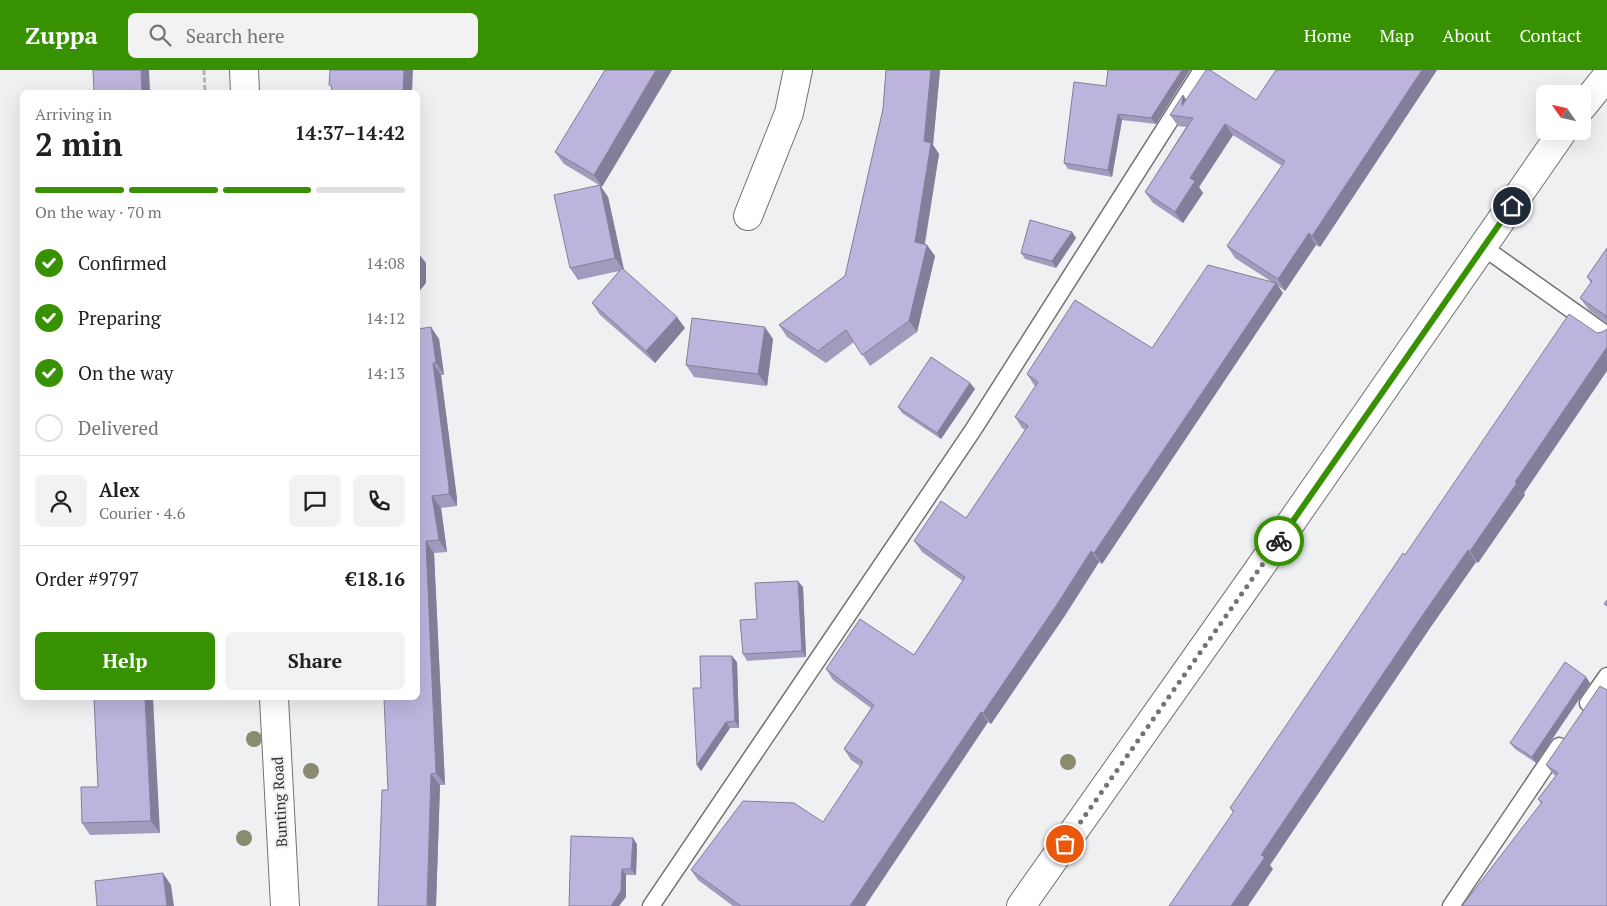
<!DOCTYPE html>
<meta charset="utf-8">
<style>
body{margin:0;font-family:"PT Serif",serif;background:#f2f2f2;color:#202124;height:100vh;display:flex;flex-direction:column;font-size:19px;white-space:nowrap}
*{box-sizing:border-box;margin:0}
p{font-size:16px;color:#757577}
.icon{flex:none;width:28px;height:28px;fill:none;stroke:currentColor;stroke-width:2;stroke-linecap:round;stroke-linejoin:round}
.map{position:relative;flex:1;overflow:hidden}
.drawer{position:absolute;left:20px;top:20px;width:400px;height:610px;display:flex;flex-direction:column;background:#fff;border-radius:8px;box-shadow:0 5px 20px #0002}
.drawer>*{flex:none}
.needle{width:32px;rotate:304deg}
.fabs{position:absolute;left:1536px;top:15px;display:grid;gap:10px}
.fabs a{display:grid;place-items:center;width:55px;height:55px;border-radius:8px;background:#fff;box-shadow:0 5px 20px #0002;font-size:25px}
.pin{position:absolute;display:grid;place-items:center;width:42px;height:42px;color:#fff;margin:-21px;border:2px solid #fff;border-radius:50%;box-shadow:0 1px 5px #0007}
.courier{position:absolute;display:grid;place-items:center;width:50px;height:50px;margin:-25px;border:4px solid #379100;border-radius:50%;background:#fff;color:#222;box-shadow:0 1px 6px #0007}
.overview em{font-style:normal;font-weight:700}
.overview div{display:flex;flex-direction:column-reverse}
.overview{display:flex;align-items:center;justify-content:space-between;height:85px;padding:0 15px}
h1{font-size:32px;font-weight:700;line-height:38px}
.bar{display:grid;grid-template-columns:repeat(4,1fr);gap:8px 5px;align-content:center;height:60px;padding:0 15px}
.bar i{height:6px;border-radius:4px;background:#e0e0e0}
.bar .current{background:#379100}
.bar p{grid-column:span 4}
.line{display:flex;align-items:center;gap:12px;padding:0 15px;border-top:1px solid #e0e0e0}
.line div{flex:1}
.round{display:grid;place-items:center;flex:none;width:52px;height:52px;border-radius:8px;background:#f2f2f2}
ol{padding:0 15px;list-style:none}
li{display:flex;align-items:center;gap:15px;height:55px}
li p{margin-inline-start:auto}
li .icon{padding:5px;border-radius:50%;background:#379100;color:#fff;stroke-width:4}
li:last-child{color:#757577}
li i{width:28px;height:28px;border:2px solid #e0e0e0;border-radius:50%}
.button{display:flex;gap:10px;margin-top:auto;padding:10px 15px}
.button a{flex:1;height:58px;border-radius:8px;background:#379100;color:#fff;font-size:20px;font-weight:700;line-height:58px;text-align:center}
.button a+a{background:#f2f2f2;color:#202124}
header{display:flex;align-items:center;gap:30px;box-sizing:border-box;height:70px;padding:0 25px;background:#379100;color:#fff}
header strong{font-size:24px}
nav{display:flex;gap:28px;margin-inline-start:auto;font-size:18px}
.search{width:350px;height:45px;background:#f2f2f2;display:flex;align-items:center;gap:12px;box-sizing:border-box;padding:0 18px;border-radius:8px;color:#757577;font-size:19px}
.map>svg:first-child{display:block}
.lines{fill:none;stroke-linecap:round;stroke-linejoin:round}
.service-casing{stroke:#707274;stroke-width:19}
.minor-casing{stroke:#707274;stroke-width:30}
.secondary-casing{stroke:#707274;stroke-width:30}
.path{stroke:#b3b5b7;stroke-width:3;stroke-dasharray:5 2.5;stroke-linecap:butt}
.service{stroke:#fff;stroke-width:16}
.minor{stroke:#fff;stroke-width:28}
.secondary{stroke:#fff;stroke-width:28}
.tree{fill:#8a8b70}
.wall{fill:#a29bbd}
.shaded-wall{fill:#847e9a}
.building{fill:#bcb4dc;stroke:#847e9a}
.done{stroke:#727375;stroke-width:5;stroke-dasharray:0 9}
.route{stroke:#379100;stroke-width:6}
.labels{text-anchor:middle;stroke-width:4.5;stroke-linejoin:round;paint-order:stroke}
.street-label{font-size:15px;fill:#2f3031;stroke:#eef0f2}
</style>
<header>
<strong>Zuppa</strong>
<div class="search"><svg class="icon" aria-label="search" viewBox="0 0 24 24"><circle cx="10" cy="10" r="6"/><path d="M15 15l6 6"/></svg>Search here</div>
<nav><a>Home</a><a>Map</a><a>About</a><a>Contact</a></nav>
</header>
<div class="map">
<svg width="1607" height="836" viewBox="0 0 1607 836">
<rect width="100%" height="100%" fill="#eef0f2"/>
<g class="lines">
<g class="service-casing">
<g id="service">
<polyline points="1483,177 1607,265"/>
<polyline points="1588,633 1607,606"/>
<polyline points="651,836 973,360 1202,0"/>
<polyline points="1451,836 1559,676"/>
</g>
</g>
<g class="minor-casing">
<g id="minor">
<polyline points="244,0 245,22"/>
<polyline points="748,146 789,43 798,0"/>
<polyline points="274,628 285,836"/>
</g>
</g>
<g class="secondary-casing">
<g id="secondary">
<polyline points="1582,37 1607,6"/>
<polyline points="1021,836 1256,503 1563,61"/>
</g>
</g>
<polyline class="path" points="204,0 205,22"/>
<use href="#service" class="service"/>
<use href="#minor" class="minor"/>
<use href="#secondary" class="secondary"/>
</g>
<g class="tree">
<circle cx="254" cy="669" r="8"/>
<circle cx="1068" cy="692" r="8"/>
<circle cx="311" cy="701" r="8"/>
<circle cx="244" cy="768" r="8"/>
</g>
<g class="wall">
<polygon points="605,0 602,117 600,116 608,127 624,200 685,258 655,293 600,245 592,233 619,201 578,210 570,198 599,115 564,94 555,82"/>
<polygon points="886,0 940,0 933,75 939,84 925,174 927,175 935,186 917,262 870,296 854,272 826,293 787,267 779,255 845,206 883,39"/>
<polygon points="1108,0 1190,0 1156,54 1122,50 1112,107 1068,99 1064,93 1106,16"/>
<polygon points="1276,0 1437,0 1320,177 1316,175 1285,221 1278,216 1283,223 1102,494 1099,492 1064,547 991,654 988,652 865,836 733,836 698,810 691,800 823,752 860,696 851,690 844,679 871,638 833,610 826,599 914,585 963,511 922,482 914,471 966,448 1025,360 1022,358 1015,347 1036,316 1034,315 1027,304 1152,278 1272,212 1235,188 1227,176 1282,96 1233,65 1199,117 1203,123 1183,153 1153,133 1145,122 1186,57 1178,56 1170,45 1183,25 1186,30 1256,30"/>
<polygon points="1072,162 1076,168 1056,198 1025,189 1021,183"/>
<polygon points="1607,178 1607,253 1589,240 1580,228 1591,213 1587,207"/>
<polygon points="418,259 439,269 444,305 441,305 457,429 457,436 441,438 447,482 434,483 445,715 440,715 436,836 378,836 388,720"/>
<polygon points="1602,262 1524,423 1525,425 1478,493 1476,492 1430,558 1270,795 1273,799 1230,738 1405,485 1597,263"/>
<polygon points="773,269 767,316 694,307 686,295"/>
<polygon points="970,313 975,319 941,369 902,343 898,337"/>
<polygon points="803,517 806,587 747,591 743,584 757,549"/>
<polygon points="737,592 739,658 730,658 701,701 697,695 701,618"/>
<polygon points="1586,607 1590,613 1536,693 1515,679 1510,673"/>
<polygon points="1600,616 1607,836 1538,729 1556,706 1553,704 1546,695"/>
<polygon points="94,628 160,763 90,765 82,753 98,717"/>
<polygon points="637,774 636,805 626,805 626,827 569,836"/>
</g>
<g class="shaded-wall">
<polygon points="141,0 149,0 150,22 142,22"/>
<polygon points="404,0 413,0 412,22 403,22"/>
<polygon points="656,0 672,0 602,117 594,105"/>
<polygon points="931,0 940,0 933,75 939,84 923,183 915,172"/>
<polygon points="1182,0 1190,0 1156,54 1151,48"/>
<polygon points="1422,0 1437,0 1320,177 1312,166"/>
<polygon points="1183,25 1191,36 1182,36"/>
<polygon points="1118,44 1122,50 1112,107 1108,100"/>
<polygon points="1225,54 1233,65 1199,117 1203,123 1183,153 1175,142 1190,108"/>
<polygon points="600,115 608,127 624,200 615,188"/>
<polygon points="418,152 418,154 419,184 426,193 426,213 418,223"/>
<polygon points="1072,162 1076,168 1056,198 1052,191"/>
<polygon points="1309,163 1316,175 1285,221 1278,209"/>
<polygon points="927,175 935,186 917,262 909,251"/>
<polygon points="1276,213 1283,223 1102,494 1094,483"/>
<polygon points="677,247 685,258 655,293 646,281"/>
<polygon points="431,257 439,269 444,305 436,293"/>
<polygon points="765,257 773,269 767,316 758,304"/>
<polygon points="1607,277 1607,301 1524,423 1525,425 1478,493 1470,481 1515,412"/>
<polygon points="433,293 441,305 457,429 457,436 449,424"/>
<polygon points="970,313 975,319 941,369 937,363"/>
<polygon points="432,426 441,438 447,482 439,470"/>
<polygon points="426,471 434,483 445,715 436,703"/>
<polygon points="1468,480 1476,492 1430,558 1270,795 1273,799 1248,836 1231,836 1261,785 1422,546"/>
<polygon points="1091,481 1099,492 1064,547 991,654 983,643"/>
<polygon points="798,511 803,517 806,587 802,581"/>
<polygon points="732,586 737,592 739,658 735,651"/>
<polygon points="1586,607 1590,613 1536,693 1532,687"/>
<polygon points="145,628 153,628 160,763 151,751"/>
<polygon points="981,642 988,652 865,836 850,836"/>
<polygon points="726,652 730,658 701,701 697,695"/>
<polygon points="431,704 440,715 436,836 427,836"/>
<polygon points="633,768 637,774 636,805 631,799"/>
<polygon points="622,799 626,805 626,827 619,836 611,836"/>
<polygon points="163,803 171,815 174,836 167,836"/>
</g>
<g class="building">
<polygon points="93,0 141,0 142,22 94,22"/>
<polygon points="330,0 404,0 403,22 332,22 331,15 329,15"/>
<polygon points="605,0 656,0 594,105 555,82"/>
<polygon points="886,0 931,0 924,71 931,73 915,172 927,175 909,251 862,285 846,260 818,281 779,255 845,206 883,39"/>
<polygon points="1108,0 1182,0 1151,48 1118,44 1108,100 1064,93 1074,12 1106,16"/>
<polygon points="1206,0 1210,0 1256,30 1276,0 1422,0 1312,166 1309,163 1278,209 1227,176 1285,91 1225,54 1190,108 1195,111 1175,142 1145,122 1193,48 1170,45 1183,25 1182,36"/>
<polygon points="600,115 615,188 570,198 554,125"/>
<polygon points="1030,150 1072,162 1052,191 1021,183"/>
<polygon points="1607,178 1607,248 1605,245 1580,228 1592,211 1587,207"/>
<polygon points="1208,195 1276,213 1094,483 1091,481 1056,536 983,643 981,642 850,836 741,836 691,800 743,731 794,733 823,752 863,692 844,679 874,635 826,599 860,549 914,585 965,507 914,471 941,431 966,448 1028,356 1015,347 1038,312 1027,304 1075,230 1152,278"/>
<polygon points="622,198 677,247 646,281 592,233"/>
<polygon points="1569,244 1597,263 1602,262 1607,259 1607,277 1515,412 1517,413 1470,481 1468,480 1422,546 1261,785 1265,787 1231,836 1169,836 1234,741 1230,738 1403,483 1405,485"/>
<polygon points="692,248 765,257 758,304 686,295"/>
<polygon points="431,257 436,293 433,293 449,417 449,424 432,426 439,470 426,471 436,703 431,704 427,836 378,836 382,720 388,720 384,628 418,628 418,259"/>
<polygon points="931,287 970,313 937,363 898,337"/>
<polygon points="798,511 802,581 743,584 740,550 757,549 755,513"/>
<polygon points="1607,530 1607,536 1604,534"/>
<polygon points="700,586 732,586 735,651 726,652 697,695 693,618 701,618"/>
<polygon points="1565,592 1586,607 1532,687 1510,673"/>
<polygon points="1600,616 1607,620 1607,836 1462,836 1542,732 1538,729 1558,703 1546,695"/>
<polygon points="94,628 145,628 151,751 82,753 81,717 98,717"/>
<polygon points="571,766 633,768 631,799 622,799 621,821 611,836 569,836"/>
<polygon points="163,803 167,836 97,836 95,811"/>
</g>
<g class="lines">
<polyline class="done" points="1065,774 1279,471"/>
<polyline class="route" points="1279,471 1512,136"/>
</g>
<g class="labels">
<g class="street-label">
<text transform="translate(280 732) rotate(-93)" y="5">Bunting Road</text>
</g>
</g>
</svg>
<div class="fabs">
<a><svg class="needle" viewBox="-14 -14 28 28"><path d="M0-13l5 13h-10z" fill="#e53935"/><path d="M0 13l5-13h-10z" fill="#757577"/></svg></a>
</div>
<div class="pin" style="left:1065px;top:774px;background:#ea580c"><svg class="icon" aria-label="bag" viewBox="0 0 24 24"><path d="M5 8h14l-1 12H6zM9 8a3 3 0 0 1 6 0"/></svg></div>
<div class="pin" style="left:1512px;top:136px;background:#1f2937"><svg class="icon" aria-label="home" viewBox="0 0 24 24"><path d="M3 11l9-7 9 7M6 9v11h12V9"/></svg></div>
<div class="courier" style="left:1279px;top:471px"><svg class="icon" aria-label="bike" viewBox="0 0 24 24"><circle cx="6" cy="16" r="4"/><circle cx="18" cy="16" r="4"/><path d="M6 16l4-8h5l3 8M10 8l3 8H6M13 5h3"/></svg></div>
<section class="drawer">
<div class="overview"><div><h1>2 min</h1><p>Arriving in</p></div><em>14:37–14:42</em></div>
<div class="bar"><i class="current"></i><i class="current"></i><i class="current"></i><i></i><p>On the way · 70 m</p></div>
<ol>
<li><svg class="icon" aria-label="check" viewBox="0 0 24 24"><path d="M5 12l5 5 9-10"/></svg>Confirmed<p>14:08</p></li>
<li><svg class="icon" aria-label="check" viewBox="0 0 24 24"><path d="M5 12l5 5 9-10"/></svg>Preparing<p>14:12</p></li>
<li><svg class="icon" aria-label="check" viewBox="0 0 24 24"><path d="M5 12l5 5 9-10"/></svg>On the way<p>14:13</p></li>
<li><i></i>Delivered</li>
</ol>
<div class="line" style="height:90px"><a class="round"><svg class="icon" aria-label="person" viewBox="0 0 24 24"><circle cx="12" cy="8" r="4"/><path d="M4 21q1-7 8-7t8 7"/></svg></a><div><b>Alex</b><p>Courier · 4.6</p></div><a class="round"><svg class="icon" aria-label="chat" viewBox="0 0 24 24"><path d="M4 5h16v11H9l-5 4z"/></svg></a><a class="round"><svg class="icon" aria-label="phone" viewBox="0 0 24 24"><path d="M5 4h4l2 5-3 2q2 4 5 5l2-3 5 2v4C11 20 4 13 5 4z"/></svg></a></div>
<div class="line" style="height:65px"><div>Order #9797</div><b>€18.16</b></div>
<div class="button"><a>Help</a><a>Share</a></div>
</section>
</div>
